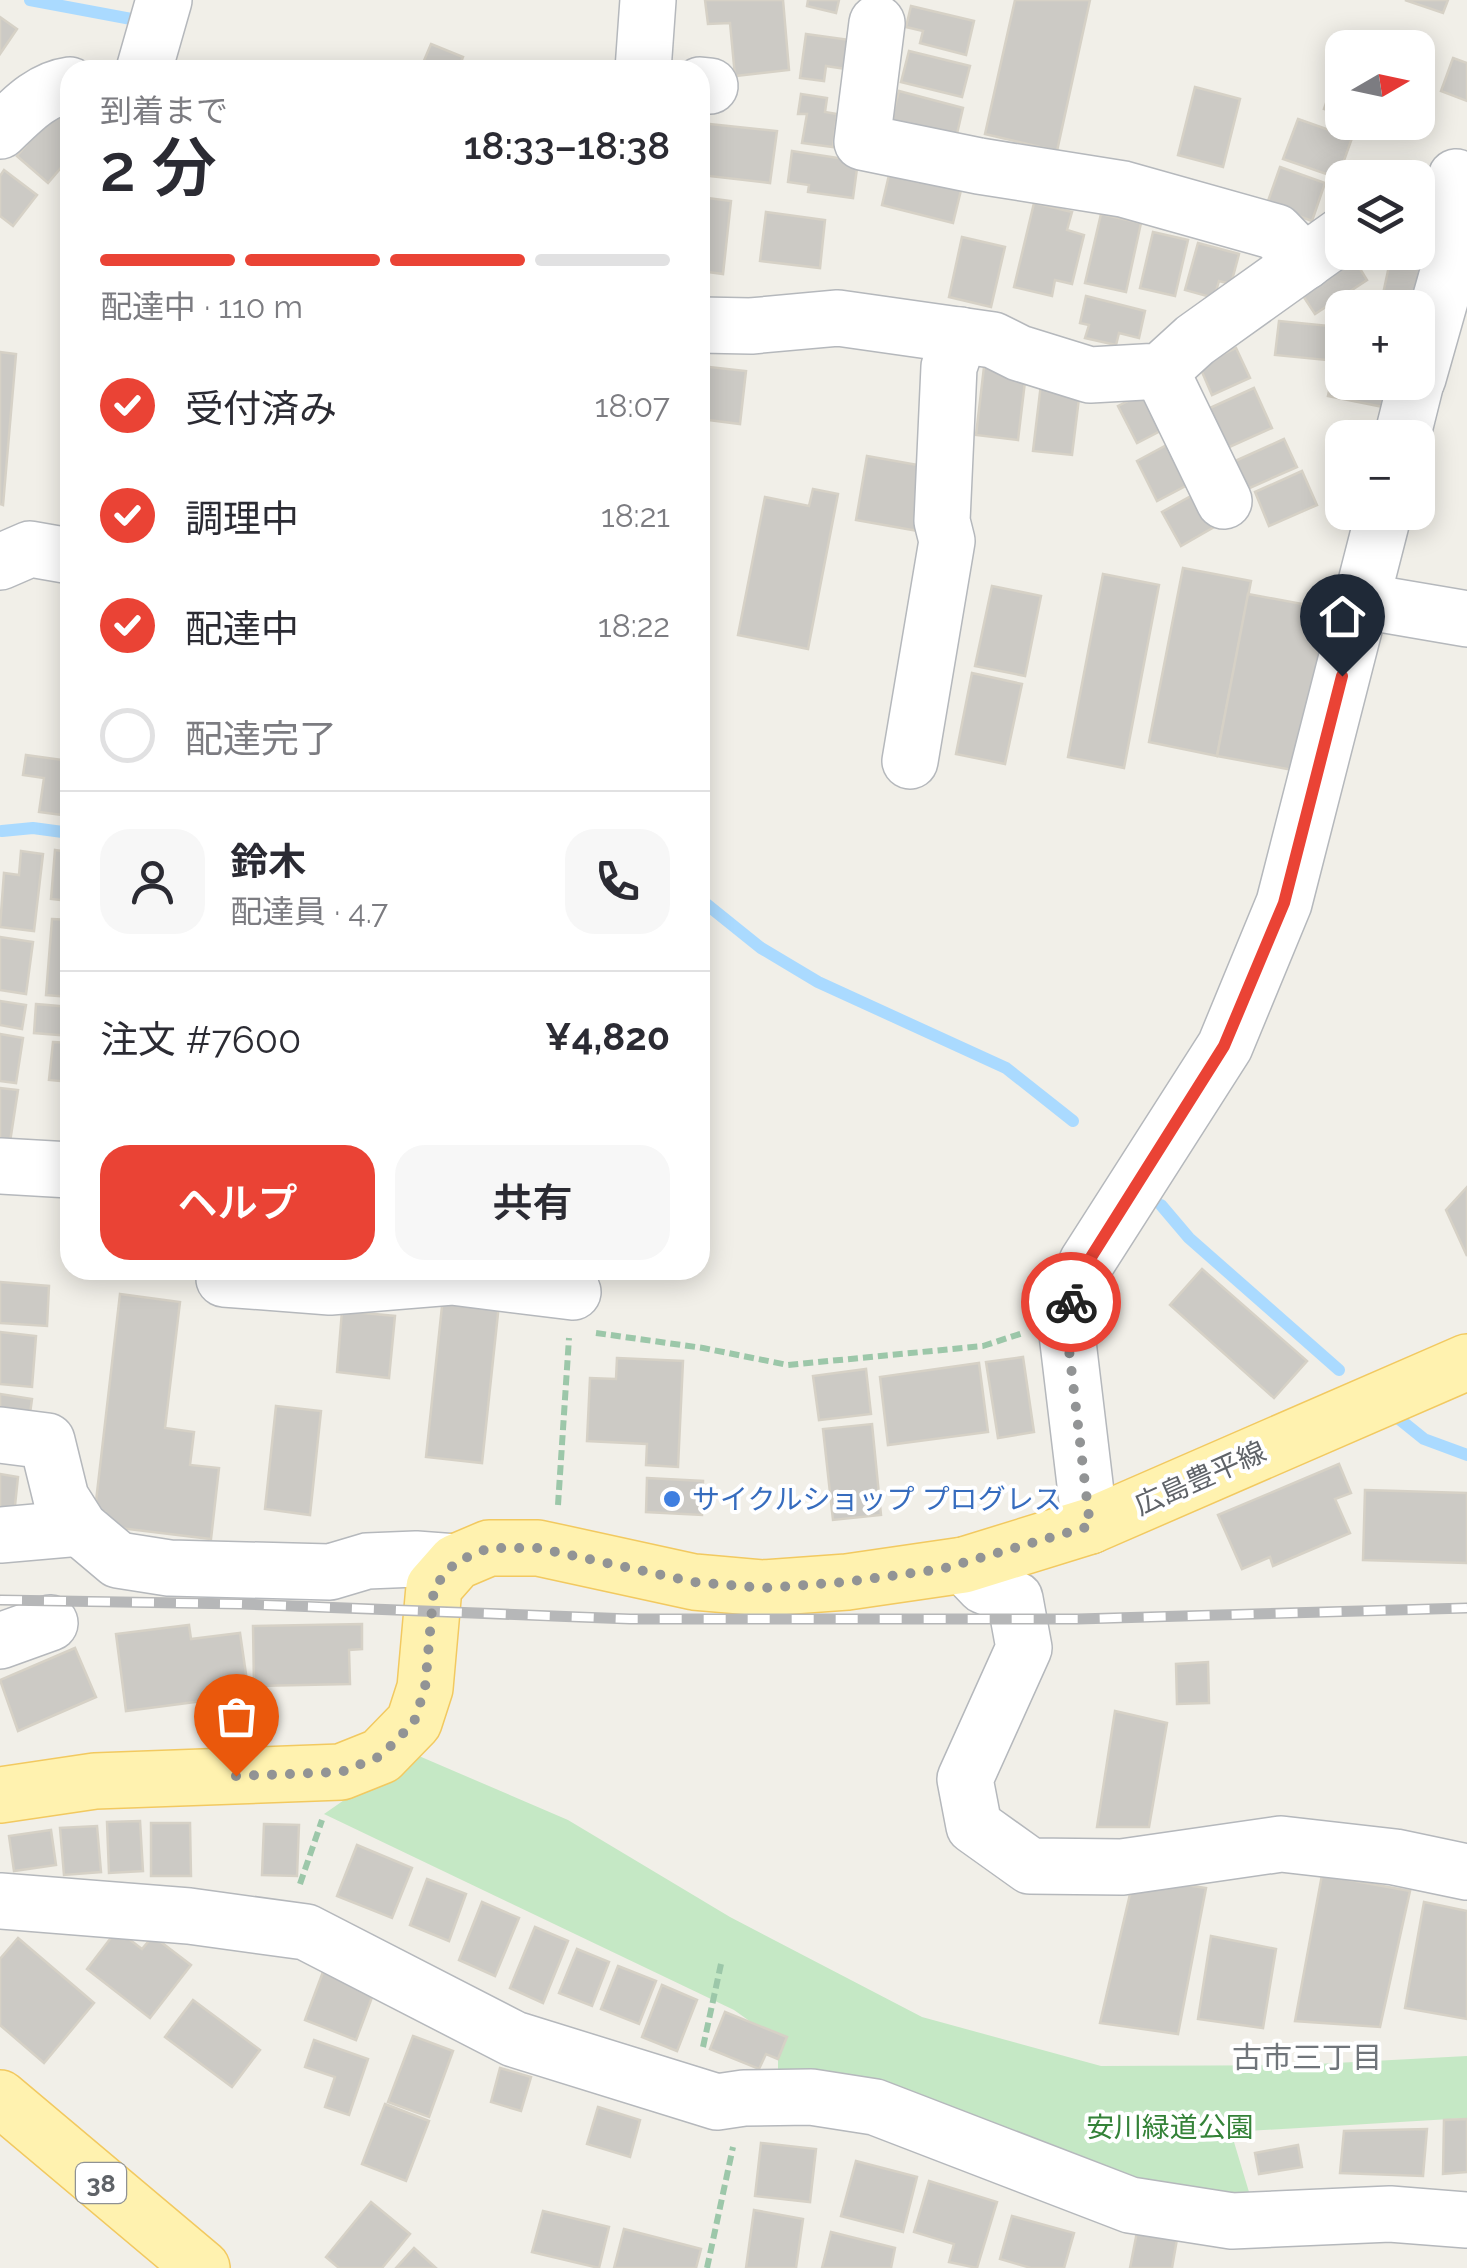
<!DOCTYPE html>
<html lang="ja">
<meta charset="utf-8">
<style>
body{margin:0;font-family:Raleway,"Noto Sans JP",sans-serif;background:#f7f7f7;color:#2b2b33;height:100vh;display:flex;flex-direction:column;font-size:38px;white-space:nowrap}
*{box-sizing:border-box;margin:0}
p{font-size:32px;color:#7c7c81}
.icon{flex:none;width:55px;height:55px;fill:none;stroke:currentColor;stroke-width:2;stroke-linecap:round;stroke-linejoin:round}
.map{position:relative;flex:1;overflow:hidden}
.panel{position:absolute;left:60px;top:60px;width:650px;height:1220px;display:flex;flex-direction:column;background:#fff;border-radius:30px;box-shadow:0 5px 25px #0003}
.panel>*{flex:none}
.needle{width:65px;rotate:81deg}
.controls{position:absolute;left:1325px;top:30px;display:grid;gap:20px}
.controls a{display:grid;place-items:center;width:110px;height:110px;border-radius:20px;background:#fff;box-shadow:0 5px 25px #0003;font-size:50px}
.pin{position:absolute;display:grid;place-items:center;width:85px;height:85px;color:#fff;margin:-102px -42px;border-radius:50% 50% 50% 0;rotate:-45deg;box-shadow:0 0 10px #0007}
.pin .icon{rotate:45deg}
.courier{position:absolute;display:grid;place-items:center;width:100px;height:100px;margin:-50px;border:8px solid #ea4335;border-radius:50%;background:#fff;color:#222;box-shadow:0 2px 12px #0007}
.overview em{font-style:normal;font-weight:600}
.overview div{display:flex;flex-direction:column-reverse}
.overview{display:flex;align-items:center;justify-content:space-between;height:170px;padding:0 40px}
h1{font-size:65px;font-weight:600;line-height:75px}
.bar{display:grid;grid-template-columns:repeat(4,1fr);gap:15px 10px;align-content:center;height:120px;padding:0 40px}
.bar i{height:12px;border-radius:8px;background:#e1e1e2}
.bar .active{background:#ea4335}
.bar p{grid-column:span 4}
.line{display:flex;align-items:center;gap:25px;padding:0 40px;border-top:2px solid #e1e1e2}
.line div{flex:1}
.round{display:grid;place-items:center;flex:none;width:105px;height:105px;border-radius:30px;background:#f7f7f7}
ol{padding:0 40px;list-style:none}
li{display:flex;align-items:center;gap:30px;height:110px}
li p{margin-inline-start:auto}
li .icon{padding:10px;border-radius:50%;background:#ea4335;color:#fff;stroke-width:4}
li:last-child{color:#7c7c81}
li i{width:55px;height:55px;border:5px solid #e1e1e2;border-radius:50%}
.action{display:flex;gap:20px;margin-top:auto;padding:20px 40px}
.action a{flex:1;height:115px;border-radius:30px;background:#ea4335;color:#fff;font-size:40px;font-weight:600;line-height:115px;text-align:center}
.action a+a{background:#f7f7f7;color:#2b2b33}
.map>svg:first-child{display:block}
.green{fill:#c5e8c5}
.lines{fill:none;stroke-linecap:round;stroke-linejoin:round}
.stream{stroke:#aadaff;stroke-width:12}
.building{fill:#cccac5;stroke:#d6d1c6;stroke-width:2.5}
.minor-casing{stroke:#b5b8bc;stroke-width:58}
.major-casing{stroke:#f2c960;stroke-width:58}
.path{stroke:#9cc7a9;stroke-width:6;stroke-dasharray:10 5;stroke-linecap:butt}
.minor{stroke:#fff;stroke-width:55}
.major{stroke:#fff2af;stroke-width:55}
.rail-casing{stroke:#b6b7b8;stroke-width:11}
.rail{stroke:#fff;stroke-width:8;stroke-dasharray:22;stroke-linecap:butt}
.done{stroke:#929495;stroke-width:10;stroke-dasharray:0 18}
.route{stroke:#ea4335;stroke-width:12}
.shop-dot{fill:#3f7fe0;stroke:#fff;stroke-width:4}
.labels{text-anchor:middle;stroke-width:8;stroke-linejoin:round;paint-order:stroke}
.shield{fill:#fff;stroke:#8f9295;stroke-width:2.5}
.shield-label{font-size:25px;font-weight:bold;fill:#5f6368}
.street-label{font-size:28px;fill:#5f6368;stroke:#fff}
.shop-label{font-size:28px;fill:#366cbe;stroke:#fff;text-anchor:start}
.park-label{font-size:28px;fill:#348238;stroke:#fff}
.neighbourhood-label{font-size:30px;fill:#70757a;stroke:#fff}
</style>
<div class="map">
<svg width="1467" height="2268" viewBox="0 0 1467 2268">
<rect width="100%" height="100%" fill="#f1efe8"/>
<polygon class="green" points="412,1753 568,1820 730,1917 922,2017 1101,2066 1298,2065 1467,2056 1467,2118 1231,2132 1252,2202 1141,2184 778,2077 778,2041 734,2010 324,1814"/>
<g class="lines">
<g class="stream">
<polyline points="30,0 142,21"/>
<polyline points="2,831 33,828 70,833"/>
<polyline points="700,899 761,948 818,982 1006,1068 1073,1121"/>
<polyline points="1161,1205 1189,1238 1339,1370"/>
<polyline points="1393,1414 1424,1439 1467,1455"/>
</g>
</g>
<g class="building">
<polygon points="705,0 783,0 789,70 735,76 730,23 708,24"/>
<polygon points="808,0 839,0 836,13 807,6"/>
<polygon points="1015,0 1090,0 1057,151 985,134"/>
<polygon points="1405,0 1448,0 1443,13"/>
<polygon points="911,6 974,21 966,55 920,43 923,31 906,27"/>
<polygon points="0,17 17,29 0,54"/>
<polygon points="806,34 850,40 846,69 826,66 824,81 800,78"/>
<polygon points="431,44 463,57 458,70 420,70"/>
<polygon points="909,51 970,66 962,97 901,82"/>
<polygon points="1453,58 1467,63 1467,101 1441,91"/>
<polygon points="1341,60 1342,61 1342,115 1324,109"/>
<polygon points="1195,87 1240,99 1223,167 1178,155"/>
<polygon points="899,91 963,108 956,138 891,121"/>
<polygon points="801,94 827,98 825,112 837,114 833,147 802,143 807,114 798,114"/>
<polygon points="57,108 70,119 70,157 48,183 17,156"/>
<polygon points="1298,119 1352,138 1341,169 1332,166 1329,175 1283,159"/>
<polygon points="700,123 777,131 770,183 700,175"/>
<polygon points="792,151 858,161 853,198 808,192 809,185 788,182"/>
<polygon points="1280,167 1325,183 1312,221 1267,204"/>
<polygon points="4,170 37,195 13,226 0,216 0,176"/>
<polygon points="921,172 963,182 953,223 882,205 889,175 918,182"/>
<polygon points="700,197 731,201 723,274 700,271"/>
<polygon points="1034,203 1072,212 1067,230 1084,235 1072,284 1055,280 1052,296 1014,287"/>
<polygon points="766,212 825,220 820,268 760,261"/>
<polygon points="1101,214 1141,223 1126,292 1085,283"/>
<polygon points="1418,226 1436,230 1418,308 1380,308 1392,252 1418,252"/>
<polygon points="1153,232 1188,240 1175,296 1140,288"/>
<polygon points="962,237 1005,247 991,307 949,297"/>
<polygon points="1198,243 1239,254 1231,284 1219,281 1214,298 1185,290"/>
<polygon points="1351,254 1367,280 1315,314 1298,288"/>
<polygon points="1086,296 1145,311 1139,338 1119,333 1116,345 1085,338 1089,325 1080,323"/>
<polygon points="1279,321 1330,326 1326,360 1275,355"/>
<polygon points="1339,340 1342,340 1342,382 1387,382 1383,407 1328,396"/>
<polygon points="1236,348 1250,378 1212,395 1199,365"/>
<polygon points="0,352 16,354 3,505 0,504"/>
<polygon points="700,366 746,371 740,424 700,419"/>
<polygon points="984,367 1026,373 1018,440 976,435"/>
<polygon points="1041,384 1080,390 1072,455 1033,451"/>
<polygon points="1254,388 1272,428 1227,448 1210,408"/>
<polygon points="1152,389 1170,426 1137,443 1118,406"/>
<polygon points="1284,439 1297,467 1245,490 1233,462"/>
<polygon points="1176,440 1197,480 1157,501 1137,461"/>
<polygon points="867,456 929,467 918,531 856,520"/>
<polygon points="1302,471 1317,505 1269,526 1255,492"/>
<polygon points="813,489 838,494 808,649 738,635 765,497 809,506"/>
<polygon points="1202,490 1221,523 1181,546 1162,512"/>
<polygon points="1183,568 1251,581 1217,756 1149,742"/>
<polygon points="1103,574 1159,585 1124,768 1068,757"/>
<polygon points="992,586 1041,596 1025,676 975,666"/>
<polygon points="1248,594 1329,609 1298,771 1217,756"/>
<polygon points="972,673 1022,684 1005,764 956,754"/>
<polygon points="26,755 70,761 70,816 39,812 44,778 23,775"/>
<polygon points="55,850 70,852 70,901 51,899"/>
<polygon points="21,851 43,854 34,931 0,927 4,873 19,875"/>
<polygon points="52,919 70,920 70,997 46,995"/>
<polygon points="0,937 33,942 26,994 0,990"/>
<polygon points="0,1001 26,1005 22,1029 0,1025"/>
<polygon points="36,1004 70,1007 70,1036 34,1033"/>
<polygon points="0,1034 23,1038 16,1083 0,1081"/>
<polygon points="53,1042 70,1043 70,1082 49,1080"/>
<polygon points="0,1088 18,1090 10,1142 0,1140"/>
<polygon points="1467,1187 1467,1256 1446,1210"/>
<polygon points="1202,1269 1307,1361 1274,1398 1170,1305"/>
<polygon points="0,1282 49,1286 47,1326 0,1323"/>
<polygon points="120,1294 180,1302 165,1428 194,1432 190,1465 219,1468 211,1539 103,1526 105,1512 95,1510"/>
<polygon points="443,1297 499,1304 482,1463 426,1457"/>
<polygon points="342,1311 395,1316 389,1378 337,1372"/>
<polygon points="0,1332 36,1336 32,1387 0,1384"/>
<polygon points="1023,1357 1034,1432 998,1438 986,1362"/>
<polygon points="617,1358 683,1361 678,1467 646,1465 647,1444 587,1441 590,1378 616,1379"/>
<polygon points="979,1363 988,1432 888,1445 880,1377"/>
<polygon points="866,1369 871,1414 819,1420 813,1376"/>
<polygon points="0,1394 32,1399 27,1435 0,1430"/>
<polygon points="276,1406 321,1411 310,1515 265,1509"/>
<polygon points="872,1424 881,1515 833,1520 823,1429"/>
<polygon points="1339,1464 1351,1493 1335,1499 1350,1533 1273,1566 1270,1557 1242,1569 1218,1515"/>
<polygon points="0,1474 18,1477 12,1534 0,1532"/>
<polygon points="647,1478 703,1481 702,1515 646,1512"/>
<polygon points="1365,1490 1467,1493 1467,1563 1363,1560"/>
<polygon points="362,1624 362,1649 349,1650 350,1684 254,1686 253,1626"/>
<polygon points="189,1625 191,1639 240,1633 249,1695 126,1711 116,1634"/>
<polygon points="75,1648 96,1697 18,1731 0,1680"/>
<polygon points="1208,1662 1209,1703 1177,1704 1176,1664"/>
<polygon points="1115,1711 1167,1723 1149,1827 1097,1827"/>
<polygon points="140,1821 143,1871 109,1873 107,1822"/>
<polygon points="151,1823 190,1823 191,1876 151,1876"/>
<polygon points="264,1824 299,1825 297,1876 262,1875"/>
<polygon points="97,1826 101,1872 64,1875 60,1828"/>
<polygon points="51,1830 56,1865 14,1871 9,1836"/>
<polygon points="357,1845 412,1868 392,1918 337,1896"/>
<polygon points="1322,1875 1410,1891 1380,2027 1295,2021"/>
<polygon points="1134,1877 1206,1888 1178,2034 1100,2023"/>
<polygon points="427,1879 466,1894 449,1941 410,1925"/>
<polygon points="482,1902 519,1918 495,1976 459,1960"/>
<polygon points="1424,1902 1467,1911 1467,2019 1405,2008"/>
<polygon points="535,1927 568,1941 543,2003 510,1988"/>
<polygon points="117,1930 142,1949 153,1936 191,1965 150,2018 87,1969"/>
<polygon points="1211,1936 1276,1949 1263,2028 1198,2019"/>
<polygon points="18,1938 94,2003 44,2063 0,2025 0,1959"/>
<polygon points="577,1949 609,1962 592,2006 559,1993"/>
<polygon points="618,1966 656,1981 639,2024 601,2009"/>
<polygon points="323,1972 374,1992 356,2040 305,2020"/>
<polygon points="662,1985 697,2000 677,2051 642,2037"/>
<polygon points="193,2000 260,2050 232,2087 165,2037"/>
<polygon points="725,2012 787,2037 778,2059 766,2054 759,2069 710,2049"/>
<polygon points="413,2036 453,2051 429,2117 388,2102"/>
<polygon points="314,2040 368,2059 349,2115 325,2107 335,2077 305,2067"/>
<polygon points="500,2068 531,2077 521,2111 491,2102"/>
<polygon points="385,2104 429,2121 406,2181 362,2164"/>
<polygon points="598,2107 640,2120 630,2157 587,2144"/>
<polygon points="1467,2119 1467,2172 1443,2174 1444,2120"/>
<polygon points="1427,2129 1423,2176 1340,2173 1344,2131"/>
<polygon points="761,2143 816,2149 810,2202 755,2196"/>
<polygon points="1298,2145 1302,2167 1259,2174 1255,2153"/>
<polygon points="856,2161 917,2177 903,2232 841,2216"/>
<polygon points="929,2181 997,2202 977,2268 949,2262 954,2244 914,2232"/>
<polygon points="371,2202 410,2234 382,2268 339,2268 326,2257"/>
<polygon points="754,2210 803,2219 796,2268 746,2268"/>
<polygon points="543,2211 609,2227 599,2268 532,2252"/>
<polygon points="1012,2216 1074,2233 1064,2268 1031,2268 1000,2259"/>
<polygon points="624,2229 701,2249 696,2268 614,2268"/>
<polygon points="831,2232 895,2248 891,2268 822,2268"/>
<polygon points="1137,2232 1177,2239 1172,2268 1130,2268"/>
<polygon points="414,2248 436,2268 396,2268"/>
</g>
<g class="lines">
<g class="minor-casing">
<g id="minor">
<polyline points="877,23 862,142 979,166 1123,189 1276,232 1305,262"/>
<polyline points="144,70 164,0"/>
<polyline points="643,70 648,0"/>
<polyline points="700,85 710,86"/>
<path d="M 0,131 C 21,111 41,89 70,85"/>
<polyline points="700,325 751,326 838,318 993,340 1019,353 1090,375 1161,371 1195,340 1342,235"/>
<polyline points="1161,371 1224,501"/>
<polyline points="1418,378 1460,230 1456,177"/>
<polyline points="1402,438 1416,382"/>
<polyline points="0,562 30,549 70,556"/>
<polyline points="1362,601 1467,619"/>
<polyline points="910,761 947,541 942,521 949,367 960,335"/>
<polyline points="0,1166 70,1170"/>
<polyline points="225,1270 224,1279 330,1287 452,1277 573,1292"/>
<polyline points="0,1435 47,1441 61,1498 80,1528 118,1560 169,1568 330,1572 367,1561 416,1559 456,1562"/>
<polyline points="1090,1526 1065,1317 1087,1262 1225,1046 1284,903 1384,512"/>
<polyline points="0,1535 80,1528"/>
<polyline points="964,1565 984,1586 1015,1599 1024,1648 965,1779 974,1826 1030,1866 1122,1867 1281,1844 1395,1857 1467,1872"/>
<polyline points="0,1641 50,1623"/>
<polyline points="0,1901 189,1916 306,1932 514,2039 717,2102 744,2098 811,2097 875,2107 1130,2205 1232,2221 1390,2214 1467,2220"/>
</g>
</g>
<g class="major-casing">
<g id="major">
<polyline points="0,1795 95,1781 341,1772 381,1756 414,1722 425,1688 434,1587 456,1562 489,1548 538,1548 694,1582 764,1588 847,1582 964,1565 1090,1526 1467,1362"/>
<polyline points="0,2098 202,2268"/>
</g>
</g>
<g class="path">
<polyline points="596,1333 703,1348 788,1365 983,1346 1023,1333"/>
<polyline points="558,1505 569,1338"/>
<polyline points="300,1884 322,1820"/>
<polyline points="703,2047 721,1964"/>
<polyline points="707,2268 733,2147"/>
</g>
<use href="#minor" class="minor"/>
<use href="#major" class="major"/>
<g class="rail-casing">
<polyline id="rail" points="0,1600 241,1604 630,1619 1078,1619 1467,1608"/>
</g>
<use href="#rail" class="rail"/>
</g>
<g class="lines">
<polyline class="done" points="236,1776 341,1772 381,1756 414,1722 425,1688 434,1587 456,1562 489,1548 538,1548 694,1582 764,1588 846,1582 942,1569 1090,1526 1065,1316 1071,1302"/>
<polyline class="route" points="1071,1302 1088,1262 1224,1046 1284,903 1342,676"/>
</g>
<circle class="shop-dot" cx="672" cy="1499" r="10"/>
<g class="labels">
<rect class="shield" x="76" y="2163" width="50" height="40" rx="8"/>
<g class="shield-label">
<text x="101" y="2192">38</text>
</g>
<g class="street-label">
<text transform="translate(1200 1478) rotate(-24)" y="10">広島豊平線</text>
</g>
<g class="shop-label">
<text x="692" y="1509">サイクルショップ プログレス</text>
</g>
<g class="park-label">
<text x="1170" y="2137">安川緑道公園</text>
</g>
<g class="neighbourhood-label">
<text x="1307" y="2068">古市三丁目</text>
</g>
</g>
</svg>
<div class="controls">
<a><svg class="needle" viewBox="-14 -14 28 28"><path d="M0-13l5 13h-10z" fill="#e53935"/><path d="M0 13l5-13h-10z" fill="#7c7c81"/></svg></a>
<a><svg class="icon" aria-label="layers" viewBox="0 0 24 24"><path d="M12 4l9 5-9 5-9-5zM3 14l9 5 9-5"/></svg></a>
<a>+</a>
<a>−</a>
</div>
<div class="pin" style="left:236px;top:1776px;background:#ea580c"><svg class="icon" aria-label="bag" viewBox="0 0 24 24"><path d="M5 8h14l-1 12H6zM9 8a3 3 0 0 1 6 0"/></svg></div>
<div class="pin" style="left:1342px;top:676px;background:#1f2937"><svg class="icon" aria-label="home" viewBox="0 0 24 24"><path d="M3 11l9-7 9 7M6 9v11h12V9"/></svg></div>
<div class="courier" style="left:1071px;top:1302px"><svg class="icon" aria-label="bike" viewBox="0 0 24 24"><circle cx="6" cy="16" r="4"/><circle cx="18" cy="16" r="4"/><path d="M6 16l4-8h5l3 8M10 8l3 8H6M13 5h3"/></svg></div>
<section class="panel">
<div class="overview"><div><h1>2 分</h1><p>到着まで</p></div><em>18:33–18:38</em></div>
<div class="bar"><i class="active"></i><i class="active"></i><i class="active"></i><i></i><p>配達中 · 110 m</p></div>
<ol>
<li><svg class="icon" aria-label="check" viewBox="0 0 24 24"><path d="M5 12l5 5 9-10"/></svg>受付済み<p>18:07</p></li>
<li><svg class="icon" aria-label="check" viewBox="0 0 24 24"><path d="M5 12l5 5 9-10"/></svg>調理中<p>18:21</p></li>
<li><svg class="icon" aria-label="check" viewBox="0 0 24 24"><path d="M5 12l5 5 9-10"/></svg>配達中<p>18:22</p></li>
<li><i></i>配達完了</li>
</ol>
<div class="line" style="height:180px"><a class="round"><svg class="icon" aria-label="person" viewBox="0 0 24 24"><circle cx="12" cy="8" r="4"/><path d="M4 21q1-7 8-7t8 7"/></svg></a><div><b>鈴木</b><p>配達員 · 4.7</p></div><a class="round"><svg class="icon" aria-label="phone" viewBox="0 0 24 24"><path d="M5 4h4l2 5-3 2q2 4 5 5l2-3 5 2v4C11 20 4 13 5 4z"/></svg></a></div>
<div class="line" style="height:130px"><div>注文 #7600</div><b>¥4,820</b></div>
<div class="action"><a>ヘルプ</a><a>共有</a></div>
</section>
</div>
